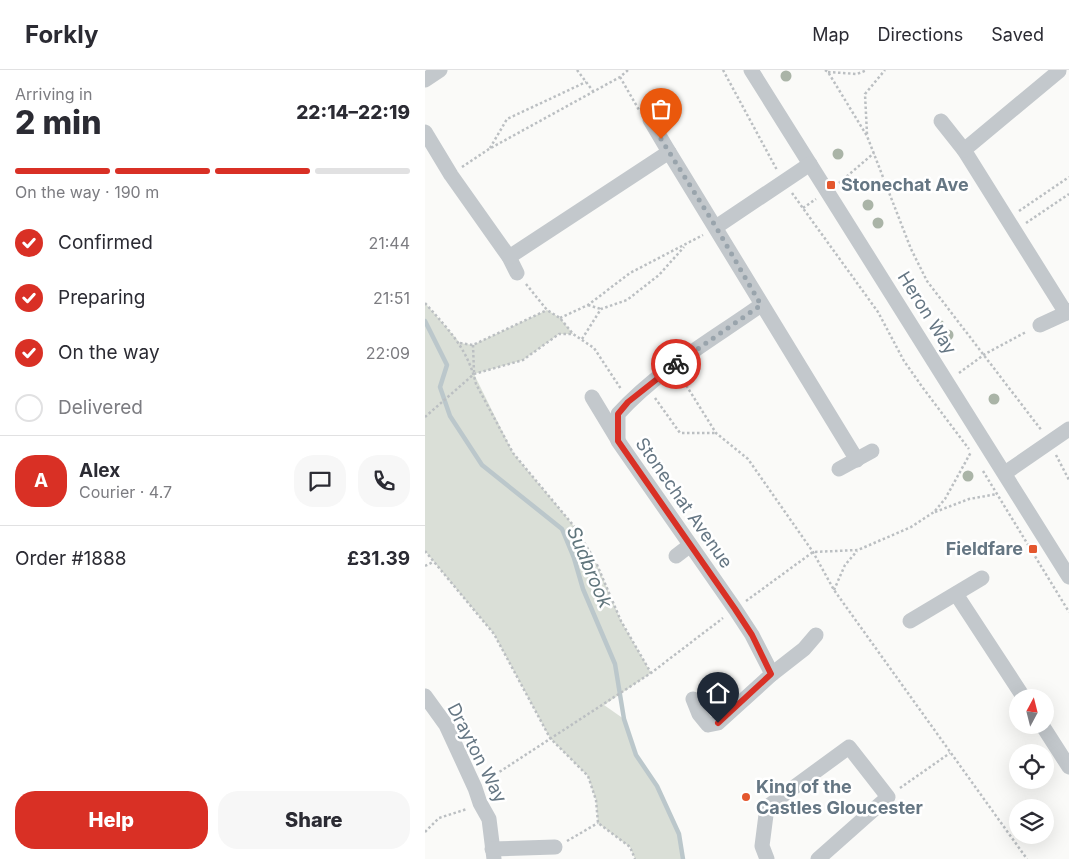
<!DOCTYPE html>
<meta charset="utf-8">
<style>
body{margin:0;font-family:Inter,sans-serif;background:#f7f7f7;color:#2b2b33;height:100vh;display:flex;flex-direction:column;font-size:19px;white-space:nowrap}
*{box-sizing:border-box;margin:0}
p{font-size:16px;color:#7c7c81}
.icon{flex:none;width:28px;height:28px;fill:none;stroke:currentColor;stroke-width:2;stroke-linecap:round;stroke-linejoin:round}
.map{position:relative;flex:1;overflow:hidden}
.side{display:flex;flex-direction:column;background:#fff;width:425px}
.side>*{flex:none}
.needle{width:32px;rotate:7deg}
.tools{position:absolute;left:584px;top:619px;display:grid;gap:10px}
.tools a{display:grid;place-items:center;width:45px;height:45px;border-radius:50%;background:#fff;box-shadow:0 5px 20px #0002;font-size:25px}
.pin{position:absolute;display:grid;place-items:center;width:42px;height:42px;color:#fff;margin:-51px -21px;border-radius:50% 50% 50% 0;rotate:-45deg;box-shadow:0 0 5px #0007}
.pin .icon{rotate:45deg}
.courier{position:absolute;display:grid;place-items:center;width:50px;height:50px;margin:-25px;border:4px solid #d93025;border-radius:50%;background:#fff;color:#222;box-shadow:0 1px 6px #0007}
.overview em{font-style:normal;font-weight:800}
.overview div{display:flex;flex-direction:column-reverse}
.overview{display:flex;align-items:center;justify-content:space-between;height:85px;padding:0 15px}
h1{font-size:32px;font-weight:800;line-height:38px}
.bar{display:grid;grid-template-columns:repeat(4,1fr);gap:8px 5px;align-content:center;height:60px;padding:0 15px}
.bar i{height:6px;border-radius:4px;background:#e1e1e2}
.bar .on{background:#d93025}
.bar p{grid-column:span 4}
.line{display:flex;align-items:center;gap:12px;padding:0 15px;border-top:1px solid #e1e1e2}
.line div{flex:1}
.round{display:grid;place-items:center;flex:none;width:52px;height:52px;border-radius:20px;background:#f7f7f7}
ol{padding:0 15px;list-style:none}
li{display:flex;align-items:center;gap:15px;height:55px}
li p{margin-inline-start:auto}
li .icon{padding:5px;border-radius:50%;background:#d93025;color:#fff;stroke-width:4}
li:last-child{color:#7c7c81}
li i{width:28px;height:28px;border:2px solid #e1e1e2;border-radius:50%}
.button{display:flex;gap:10px;margin-top:auto;padding:10px 15px}
.button a{flex:1;height:58px;border-radius:20px;background:#d93025;color:#fff;font-size:20px;font-weight:800;line-height:58px;text-align:center}
.button a+a{background:#f7f7f7;color:#2b2b33}
header{display:flex;align-items:center;gap:30px;box-sizing:border-box;height:70px;padding:0 25px;background:#fff;border-bottom:1px solid #e1e1e2}
header strong{font-size:24px}
nav{display:flex;gap:28px;margin-inline-start:auto;font-size:18px}
main{display:flex;flex:1;min-height:0}
.map>svg:first-child{display:block}
.green{fill:#dadfd7}
.lines{fill:none;stroke-linecap:round;stroke-linejoin:round}
.stream{stroke:#bbc7cb;stroke-width:4.5}
.path{stroke:#bbbfc2;stroke-width:2.5;stroke-dasharray:2.5 2.5;stroke-linecap:butt}
.minor{stroke:#c3c8cc;stroke-width:15}
.tree{fill:#aab4a7}
.done{stroke:#99a4ac;stroke-width:5;stroke-dasharray:0 9}
.route{stroke:#d93025;stroke-width:6}
.poi-dot{fill:#e4572e;stroke:#fff;stroke-width:2}
.labels{text-anchor:middle;stroke-width:5;stroke-linejoin:round;paint-order:stroke}
.poi-label{font-size:18px;font-weight:bold;fill:#657683;stroke:#fff;text-anchor:start}
.street-label{font-size:18px;fill:#657683;stroke:#fff}
.water-label{font-size:19px;font-style:italic;fill:#60757c;stroke:#fff}
</style>
<header>
<strong>Forkly</strong>
<nav><a>Map</a><a>Directions</a><a>Saved</a></nav>
</header>
<main>
<section class="side">
<div class="overview"><div><h1>2 min</h1><p>Arriving in</p></div><em>22:14–22:19</em></div>
<div class="bar"><i class="on"></i><i class="on"></i><i class="on"></i><i></i><p>On the way · 190 m</p></div>
<ol>
<li><svg class="icon" aria-label="check" viewBox="0 0 24 24"><path d="M5 12l5 5 9-10"/></svg>Confirmed<p>21:44</p></li>
<li><svg class="icon" aria-label="check" viewBox="0 0 24 24"><path d="M5 12l5 5 9-10"/></svg>Preparing<p>21:51</p></li>
<li><svg class="icon" aria-label="check" viewBox="0 0 24 24"><path d="M5 12l5 5 9-10"/></svg>On the way<p>22:09</p></li>
<li><i></i>Delivered</li>
</ol>
<div class="line" style="height:90px"><b class="round" style="background:#d93025;color:#fff">A</b><div><b>Alex</b><p>Courier · 4.7</p></div><a class="round"><svg class="icon" aria-label="chat" viewBox="0 0 24 24"><path d="M4 5h16v11H9l-5 4z"/></svg></a><a class="round"><svg class="icon" aria-label="phone" viewBox="0 0 24 24"><path d="M5 4h4l2 5-3 2q2 4 5 5l2-3 5 2v4C11 20 4 13 5 4z"/></svg></a></div>
<div class="line" style="height:65px"><div>Order #1888</div><b>£31.39</b></div>
<div class="button"><a>Help</a><a>Share</a></div>
</section>
<div class="map">
<svg width="644" height="789" viewBox="0 0 644 789">
<rect width="100%" height="100%" fill="#fafaf8"/>
<polygon class="green" points="0,233 35,273 48,275 122,240 135,248 148,264 134,264 98,290 49,304 88,383 148,455 170,490 196,551 226,603 179,635 199,649 211,685 232,716 254,764 258,789 210,789 205,777 173,753 171,730 163,706 125,668 69,564 0,481"/>
<g class="lines">
<polyline class="stream" points="0,251 22,295 15,317 25,346 57,395 137,459 149,488 158,519 190,594 199,649 211,685 232,716 254,764 258,789"/>
<g class="path">
<polyline points="152,0 168,21"/>
<polyline points="298,0 352,100"/>
<polyline points="400,0 403,2 442,66 486,179 502,211 617,361"/>
<polyline points="403,2 432,4 442,0"/>
<polyline points="195,7 214,40"/>
<polyline points="442,64 440,24 460,0"/>
<polyline points="65,78 82,49 161,12"/>
<polyline points="37,97 64,79 195,7 203,0"/>
<polyline points="414,113 449,83"/>
<polyline points="367,123 453,242 479,291 498,318 544,379"/>
<polyline points="378,138 391,129"/>
<polyline points="594,141 644,107"/>
<polyline points="601,153 644,124"/>
<polyline points="101,214 122,240 135,248 148,264 169,278 196,319"/>
<path d="M 0,233 C 23,259 43,279 51,314 L 88,383 L 148,455 L 170,490 L 196,551 L 226,603"/>
<polyline points="163,235 176,239"/>
<polyline points="135,248 163,235 205,203 278,165"/>
<polyline points="157,269 176,239 202,230 234,205 259,177"/>
<polyline points="35,273 48,275 122,240"/>
<polyline points="48,275 49,302"/>
<polyline points="534,303 560,284 601,262"/>
<polyline points="256,307 291,363 323,389 388,482 409,520 602,789"/>
<polyline points="230,328 255,363 291,363"/>
<polyline points="0,347 49,304 98,290 134,264 148,264"/>
<polyline points="631,385 644,410"/>
<polyline points="558,401 644,542"/>
<polyline points="510,442 544,429 572,424"/>
<polyline points="0,481 69,564 125,668 163,706 171,730 173,753 205,777 210,789"/>
<polyline points="0,496 8,492"/>
<polyline points="409,520 420,495 432,481"/>
<polyline points="321,531 388,482 433,480 486,457 509,442 520,429 546,382"/>
<polyline points="62,710 226,603 298,548"/>
<polyline points="475,718 525,683"/>
<polyline points="0,762 14,748 42,739"/>
<polyline points="142,771 173,753"/>
</g>
<g class="minor">
<polyline points="326,0 644,507"/>
<polyline points="633,0 634,1 539,80 641,243 644,241"/>
<polyline points="0,10 15,0"/>
<polyline points="225,50 244,82"/>
<polyline points="516,51 539,80"/>
<polyline points="0,62 26,105 84,187 92,203"/>
<polyline points="291,157 385,94"/>
<polyline points="84,187 244,82 432,390"/>
<path d="M 336,235 C 288,269 233,300 193,344 L 193,371 L 310,539 L 327,565 L 347,604"/>
<polyline points="615,255 641,243"/>
<polyline points="167,327 193,370"/>
<polyline points="414,399 447,381"/>
<polyline points="580,403 644,359"/>
<polyline points="251,486 264,476"/>
<polyline points="531,524 599,628"/>
<polyline points="485,551 557,508"/>
<polyline points="0,626 21,655 50,718 55,733 64,749 69,789"/>
<polyline points="268,629 274,644 283,655 293,653 347,604 379,579 391,565"/>
<polyline points="617,655 644,697"/>
<polyline points="67,779 130,777"/>
<polyline points="342,789 337,776 342,737 424,677 463,727 393,789"/>
</g>
</g>
<g class="tree">
<circle cx="361" cy="6" r="5.5"/>
<circle cx="413" cy="84" r="5.5"/>
<circle cx="443" cy="135" r="5.5"/>
<circle cx="453" cy="153" r="5.5"/>
<circle cx="514" cy="255" r="5.5"/>
<circle cx="523" cy="265" r="5.5"/>
<circle cx="569" cy="329" r="5.5"/>
<circle cx="543" cy="406" r="5.5"/>
</g>
<g class="lines">
<polyline class="done" points="236,69 291,157 336,235 251,294"/>
<polyline class="route" points="251,294 203,332 193,344 193,371 310,539 327,565 346,604 293,653"/>
</g>
<g class="poi-dot">
<rect x="401" y="110" width="10" height="10" rx="2.5"/>
<rect x="603" y="474" width="10" height="10" rx="2.5"/>
<circle cx="321" cy="727" r="5"/>
</g>
<g class="labels">
<g class="poi-label">
<text x="416" y="121">Stonechat Ave</text>
<text x="598" y="485" text-anchor="end">Fieldfare</text>
<text x="331" y="723">King of the<tspan x="331" dy="21">Castles Gloucester</tspan></text>
</g>
<g class="street-label">
<text transform="translate(502 243) rotate(58)" y="6">Heron Way</text>
<text transform="translate(259 433) rotate(55)" y="6">Stonechat Avenue</text>
<text transform="translate(52 683) rotate(63)" y="6">Drayton Way</text>
</g>
<g class="water-label">
<text transform="translate(165 497) rotate(67)" y="7">Sudbrook</text>
</g>
</g>
</svg>
<div class="tools">
<a><svg class="needle" viewBox="-14 -14 28 28"><path d="M0-13l5 13h-10z" fill="#e53935"/><path d="M0 13l5-13h-10z" fill="#7c7c81"/></svg></a>
<a><svg class="icon" aria-label="locate" viewBox="0 0 24 24"><circle cx="12" cy="12" r="6"/><path d="M12 2v4M12 18v4M2 12h4M18 12h4"/></svg></a>
<a><svg class="icon" aria-label="layers" viewBox="0 0 24 24"><path d="M12 4l9 5-9 5-9-5zM3 14l9 5 9-5"/></svg></a>
</div>
<div class="pin" style="left:236px;top:69px;background:#ea580c"><svg class="icon" aria-label="bag" viewBox="0 0 24 24"><path d="M5 8h14l-1 12H6zM9 8a3 3 0 0 1 6 0"/></svg></div>
<div class="pin" style="left:293px;top:653px;background:#1f2937"><svg class="icon" aria-label="home" viewBox="0 0 24 24"><path d="M3 11l9-7 9 7M6 9v11h12V9"/></svg></div>
<div class="courier" style="left:251px;top:294px"><svg class="icon" aria-label="bike" viewBox="0 0 24 24"><circle cx="6" cy="16" r="4"/><circle cx="18" cy="16" r="4"/><path d="M6 16l4-8h5l3 8M10 8l3 8H6M13 5h3"/></svg></div>
</div>
</main>
